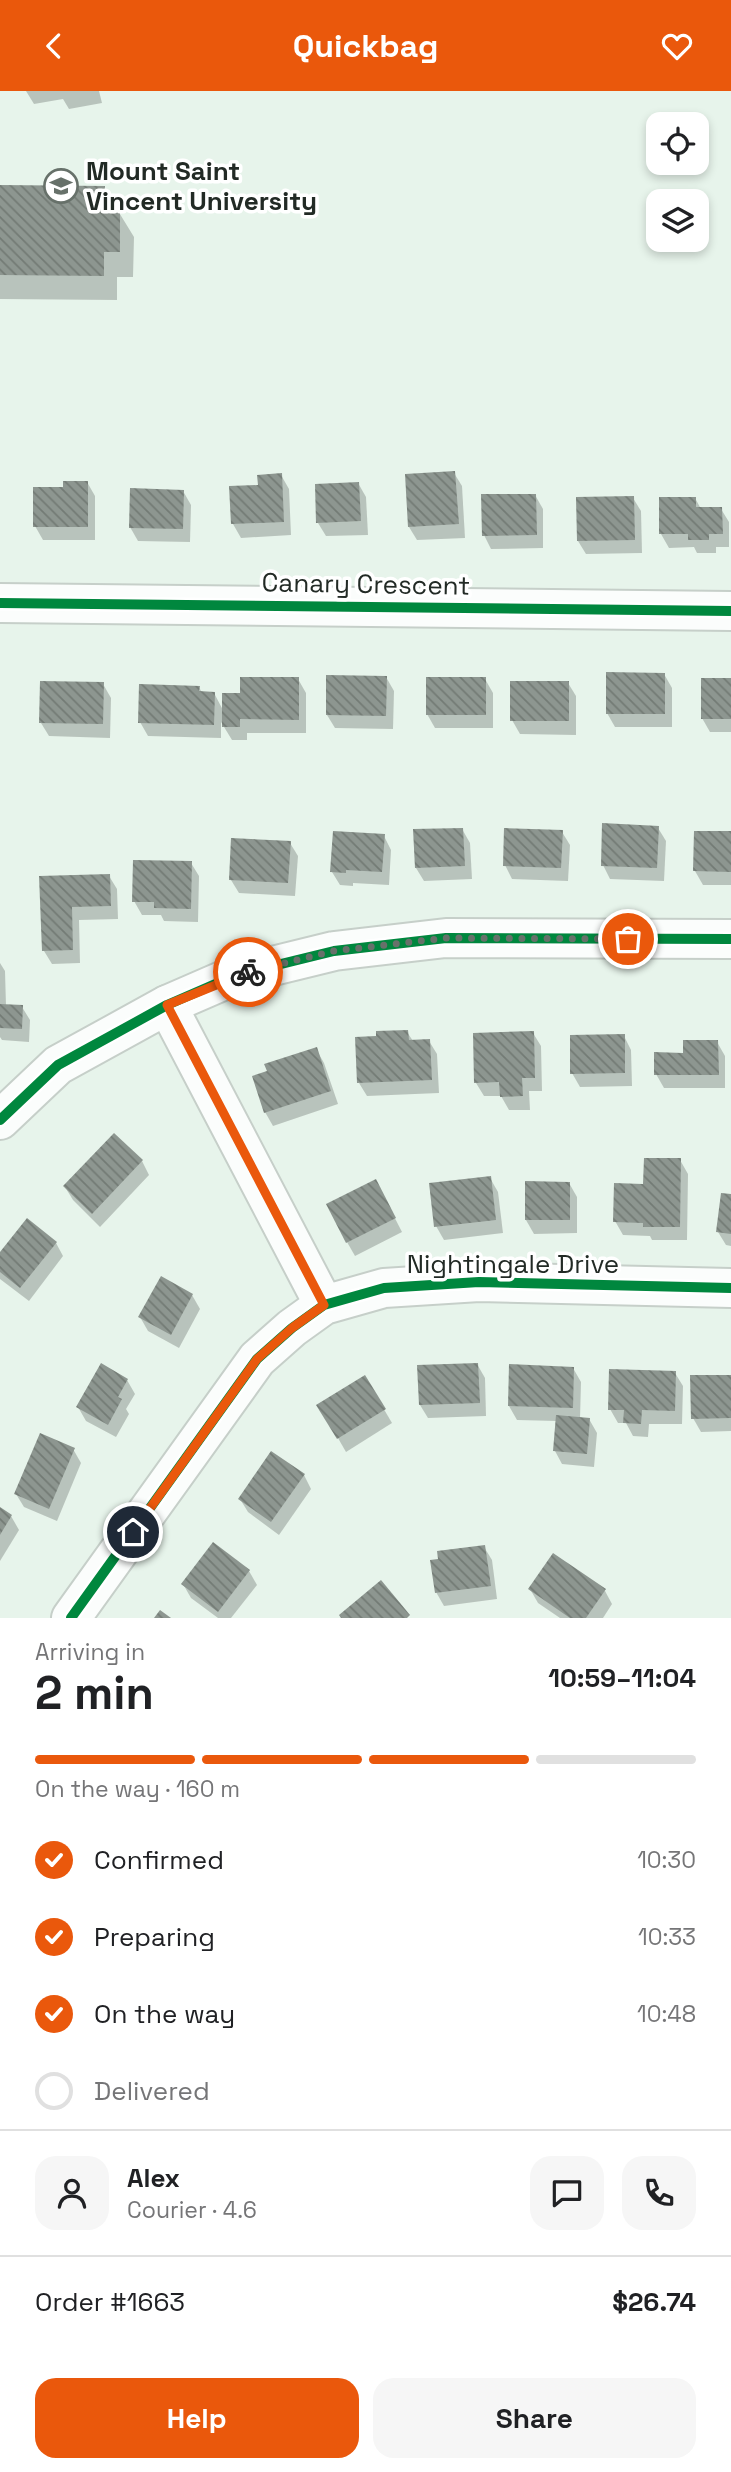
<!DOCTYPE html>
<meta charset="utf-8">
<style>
body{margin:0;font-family:"Space Grotesk",sans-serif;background:#f6f6f6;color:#202124;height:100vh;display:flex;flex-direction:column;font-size:26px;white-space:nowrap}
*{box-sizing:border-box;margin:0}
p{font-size:23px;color:#757577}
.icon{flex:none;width:38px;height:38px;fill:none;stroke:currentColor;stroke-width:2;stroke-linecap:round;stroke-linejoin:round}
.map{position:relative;height:1527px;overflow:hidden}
.drawer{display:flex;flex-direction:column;background:#fff;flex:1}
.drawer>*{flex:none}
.controls{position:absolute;left:646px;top:21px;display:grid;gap:14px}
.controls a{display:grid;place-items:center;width:63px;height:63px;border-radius:14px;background:#fff;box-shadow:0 4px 10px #0003;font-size:35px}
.pin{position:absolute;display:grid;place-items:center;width:60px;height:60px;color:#fff;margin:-30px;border:4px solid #fff;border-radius:50%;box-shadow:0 2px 7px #0007}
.courier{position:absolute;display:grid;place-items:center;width:70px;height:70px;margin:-35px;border:5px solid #ea580c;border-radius:50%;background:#fff;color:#222;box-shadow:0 2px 9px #0007}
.head em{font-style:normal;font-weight:700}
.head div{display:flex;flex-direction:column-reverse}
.head{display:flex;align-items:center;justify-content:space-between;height:119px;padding:0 35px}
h1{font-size:46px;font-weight:700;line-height:52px}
.bar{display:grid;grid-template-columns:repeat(4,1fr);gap:10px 7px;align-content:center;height:84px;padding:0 35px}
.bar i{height:9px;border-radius:5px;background:#e0e0e0}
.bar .on{background:#ea580c}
.bar p{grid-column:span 4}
.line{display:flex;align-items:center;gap:18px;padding:0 35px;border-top:2px solid #e0e0e0}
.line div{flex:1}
.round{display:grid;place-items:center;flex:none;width:74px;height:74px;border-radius:21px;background:#f6f6f6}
ol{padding:0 35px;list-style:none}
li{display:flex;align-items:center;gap:21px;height:77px}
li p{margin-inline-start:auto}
li .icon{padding:7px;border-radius:50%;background:#ea580c;color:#fff;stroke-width:4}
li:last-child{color:#757577}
li i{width:38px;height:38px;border:4px solid #e0e0e0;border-radius:50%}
.cta{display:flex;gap:14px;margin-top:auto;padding:14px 35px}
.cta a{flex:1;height:80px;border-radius:21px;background:#ea580c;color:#fff;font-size:28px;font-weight:700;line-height:80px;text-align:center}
.cta a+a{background:#f6f6f6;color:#202124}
header{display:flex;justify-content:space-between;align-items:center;height:91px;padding:0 35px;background:#ea580c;color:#fff;font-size:32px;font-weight:700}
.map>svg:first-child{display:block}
.shadow{fill:#0003}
.building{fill:url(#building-back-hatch)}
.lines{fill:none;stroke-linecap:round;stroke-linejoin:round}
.minor-casing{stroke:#c6cfc9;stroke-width:42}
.minor{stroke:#fbfdfc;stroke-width:38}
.cycleway-casing{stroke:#fff;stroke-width:15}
.cycleway{stroke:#00873e;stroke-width:10}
.done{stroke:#67716a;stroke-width:7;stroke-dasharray:0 12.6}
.route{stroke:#ea580c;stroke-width:9}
.labels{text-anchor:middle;stroke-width:7;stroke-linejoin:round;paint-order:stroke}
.poi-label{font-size:26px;font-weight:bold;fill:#222a25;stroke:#fff;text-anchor:start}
.street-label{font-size:26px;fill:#222a25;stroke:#fff}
</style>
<header><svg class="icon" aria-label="back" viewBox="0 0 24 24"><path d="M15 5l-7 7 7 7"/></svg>Quickbag<svg class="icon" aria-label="heart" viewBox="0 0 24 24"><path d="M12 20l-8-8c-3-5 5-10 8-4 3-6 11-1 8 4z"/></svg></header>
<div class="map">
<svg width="731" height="1527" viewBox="0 0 731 1527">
<defs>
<pattern id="building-back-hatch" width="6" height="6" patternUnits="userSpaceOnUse" patternTransform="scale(1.75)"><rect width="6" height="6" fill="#8d9690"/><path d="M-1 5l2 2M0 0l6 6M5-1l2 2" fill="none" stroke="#737b75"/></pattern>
</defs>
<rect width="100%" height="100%" fill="#e7f4eb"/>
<g class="shadow">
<polygon points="26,0 99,0 102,12 69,18 63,8 34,13"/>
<polygon points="0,95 104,97 134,146 133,186 117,186 117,209 0,208"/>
<polygon points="454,382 462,395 465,447 417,449 409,436"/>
<polygon points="281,384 289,398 291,444 241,447 233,433 231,397 259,395"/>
<polygon points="87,391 95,405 95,449 43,449 35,435 64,397"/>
<polygon points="358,392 366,406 368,444 326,445 318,432"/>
<polygon points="183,400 191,414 190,451 138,450 130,436"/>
<polygon points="535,404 543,418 543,457 491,458 484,444"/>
<polygon points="633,407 641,420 642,462 586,463 578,450"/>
<polygon points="695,407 701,418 721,418 729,431 729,456 716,456 716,462 697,462 694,456 669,457 661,443"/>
<polygon points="664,583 672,597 672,636 615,636 607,622"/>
<polygon points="386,586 394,600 393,638 335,637 327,624"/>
<polygon points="298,588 306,602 306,642 247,642 247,649 232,649 221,631 221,647 148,645 140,631 199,596 202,602 214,602 224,621 242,604"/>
<polygon points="485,588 493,602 493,637 435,637 427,623"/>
<polygon points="731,589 731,641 710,641 702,627"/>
<polygon points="568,592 576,605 576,644 520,643 512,629"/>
<polygon points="103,593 111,607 110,647 49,645 41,632"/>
<polygon points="658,737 666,750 664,790 610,788 603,774"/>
<polygon points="462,738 470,752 472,788 424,790 416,777"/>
<polygon points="562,741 570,754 568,790 512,788 505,774"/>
<polygon points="731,742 731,794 703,794 695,780"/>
<polygon points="384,745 391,759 389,794 353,792 353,795 340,794 332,781"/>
<polygon points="290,752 298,765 295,805 239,802 231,789"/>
<polygon points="191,772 199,785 198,831 164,830 161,824 142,824 134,810"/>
<polygon points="109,785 117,798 118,828 79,829 80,872 52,873 44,860 41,787"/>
<polygon points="0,872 5,880 6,915 22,916 30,929 29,951 2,949 0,946"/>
<polygon points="407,941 413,950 429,950 437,963 439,1002 367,1005 359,992"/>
<polygon points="533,942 541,955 542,1000 529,1000 530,1019 509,1019 501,1005 484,1005 476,992"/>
<polygon points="624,945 631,959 632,995 580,996 572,982"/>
<polygon points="717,951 725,965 725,997 664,997 656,983 684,963"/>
<polygon points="316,958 324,972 338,1013 273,1035 265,1021"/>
<polygon points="680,1069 688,1083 687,1149 652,1149 650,1145 623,1144 615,1130"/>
<polygon points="142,1070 149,1084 100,1136 73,1109 65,1096"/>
<polygon points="490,1087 498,1101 503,1142 444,1149 436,1135"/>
<polygon points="569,1092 577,1106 577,1142 534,1143 526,1129"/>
<polygon points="383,1104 402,1141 355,1165 347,1151"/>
<polygon points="731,1105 731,1155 726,1154 718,1141"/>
<polygon points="56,1152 63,1165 29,1210 0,1188 0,1164"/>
<polygon points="192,1204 200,1218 179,1257 148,1240 140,1226"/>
<polygon points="477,1273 485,1287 486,1325 428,1327 420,1314"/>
<polygon points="573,1277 581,1291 580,1328 589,1328 597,1342 594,1376 562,1373 555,1360 557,1330 517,1329 509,1315"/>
<polygon points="675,1282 683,1295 682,1333 649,1333 648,1346 633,1345 626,1332 618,1332 610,1318"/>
<polygon points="365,1286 392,1332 346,1361 319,1314"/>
<polygon points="731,1286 731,1340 701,1341 693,1327"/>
<polygon points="127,1289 135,1303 126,1318 129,1323 116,1346 86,1330 78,1316"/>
<polygon points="73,1358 81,1372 57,1430 24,1416 16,1403"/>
<polygon points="304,1384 311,1398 279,1444 248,1421 240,1408"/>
<polygon points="0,1418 11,1425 19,1439 0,1470"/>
<polygon points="484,1456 492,1469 497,1508 444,1515 436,1501"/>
<polygon points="249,1480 257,1494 231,1527 218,1527 191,1507 183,1493"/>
<polygon points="530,1498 605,1500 612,1513 603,1527 560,1527 538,1512"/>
</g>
<g class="building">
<polygon points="0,94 105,95 104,120 120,120 120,161 104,161 104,185 0,184"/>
<polygon points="455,380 459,433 408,436 405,383"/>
<polygon points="282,382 284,431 231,433 229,395 258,394 257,384"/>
<polygon points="63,390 88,390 88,436 33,436 33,396 63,396"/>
<polygon points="359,391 361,430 316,432 315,393"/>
<polygon points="130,397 184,399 183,438 129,437"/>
<polygon points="481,403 536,403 537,444 482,445"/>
<polygon points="634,405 635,449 577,450 576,406"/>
<polygon points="659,406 696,406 696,416 722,416 723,443 709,443 709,449 688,449 688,443 659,443"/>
<polygon points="606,581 665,582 665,623 606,623"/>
<polygon points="326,584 387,585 386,625 326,624"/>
<polygon points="240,586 299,586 299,629 240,628 240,636 222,636 222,602 240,602"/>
<rect x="426" y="586" width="60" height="38"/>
<rect x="701" y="587" width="30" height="41"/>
<polygon points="40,590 104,591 103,633 39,632"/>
<rect x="510" y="590" width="59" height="40"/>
<polygon points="139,593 200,595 199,600 215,601 214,634 138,632"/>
<polygon points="602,732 659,735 657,777 601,775"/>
<polygon points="463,737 465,775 415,777 413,738"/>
<polygon points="504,737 563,739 561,777 503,775"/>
<polygon points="333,740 385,743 382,781 346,779 346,782 330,781"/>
<polygon points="694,740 731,740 731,781 693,780"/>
<polygon points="231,747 291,750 288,792 229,789"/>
<polygon points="133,769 192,770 191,818 154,817 154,811 132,811"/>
<polygon points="110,783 111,815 72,816 73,859 42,860 39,785"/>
<polygon points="0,913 23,914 22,938 0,937"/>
<polygon points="408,939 409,949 430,948 432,989 357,992 355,946 376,945 376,940"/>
<polygon points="534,940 535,987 522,987 523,1005 500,1006 499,991 474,992 473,942"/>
<polygon points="625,943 625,982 570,983 570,944"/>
<polygon points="683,949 718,949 719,984 654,984 654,961 683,962"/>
<polygon points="317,956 331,1000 264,1022 252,985 267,980 264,973"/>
<polygon points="114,1042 143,1069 92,1123 63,1095"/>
<polygon points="644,1067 681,1067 680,1136 643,1136 643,1132 613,1131 614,1092 643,1093"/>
<polygon points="491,1085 496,1129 434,1136 429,1092"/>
<polygon points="376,1088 396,1127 346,1152 326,1113"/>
<polygon points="525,1090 570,1091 570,1129 525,1129"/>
<polygon points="721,1102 731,1103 731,1143 716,1141"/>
<polygon points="27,1127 57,1151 20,1197 0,1181 0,1161"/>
<polygon points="161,1185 193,1203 171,1244 138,1226"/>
<polygon points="101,1272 128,1288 118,1306 122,1308 108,1334 76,1316"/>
<polygon points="478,1272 480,1312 419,1314 417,1274"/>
<polygon points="509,1273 574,1276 573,1317 508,1315"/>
<polygon points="609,1278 676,1280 675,1320 642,1319 641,1333 623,1332 624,1319 608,1319"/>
<polygon points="365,1284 386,1318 337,1348 316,1314"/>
<polygon points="690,1284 731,1284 731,1327 691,1328"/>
<polygon points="556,1324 590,1327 587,1363 553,1360"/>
<polygon points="40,1342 75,1357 49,1418 14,1403"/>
<polygon points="271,1360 305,1383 271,1431 238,1408"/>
<polygon points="0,1416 12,1424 0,1444"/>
<polygon points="213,1451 250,1479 218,1521 181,1493"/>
<polygon points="485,1454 491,1495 435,1502 430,1469 438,1468 437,1460"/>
<polygon points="553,1462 606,1498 586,1527 570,1527 528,1498"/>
<polygon points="381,1489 410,1524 407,1527 341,1527 339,1524"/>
<polygon points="160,1519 171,1527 154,1527"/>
</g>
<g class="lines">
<g class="minor-casing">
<g id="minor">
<polyline points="0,512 731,520"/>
<polyline points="167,914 324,1214"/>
<polyline points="0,1029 58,974 167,914 236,884 334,860 446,847 731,848"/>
<polyline points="71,1527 257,1268 292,1237 324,1214 384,1197 479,1191 731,1197"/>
</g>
</g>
<use href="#minor" class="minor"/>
<g class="cycleway-casing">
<g id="cycleway">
<polyline points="0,512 731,520"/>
<polyline points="0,1029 58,974 167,914 236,884 334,860 446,847 731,848"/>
<polyline points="71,1527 257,1268 292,1237 324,1214 384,1197 479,1191 731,1197"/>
</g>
</g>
<use href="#cycleway" class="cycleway"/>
</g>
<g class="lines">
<polyline class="done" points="248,881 334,860 446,847 628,848"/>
<polyline class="route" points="133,1441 257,1268 292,1237 324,1214 167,914 248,881"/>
</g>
<defs>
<g id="university-ring" transform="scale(1.75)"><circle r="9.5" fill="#fff" stroke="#67716a" stroke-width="1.5"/><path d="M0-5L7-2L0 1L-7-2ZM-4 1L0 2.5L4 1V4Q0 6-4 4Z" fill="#67716a"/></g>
</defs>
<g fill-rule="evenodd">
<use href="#university-ring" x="61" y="95"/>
</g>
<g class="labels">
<g class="poi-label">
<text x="86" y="89">Mount Saint<tspan x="86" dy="30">Vincent University</tspan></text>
</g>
<g class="street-label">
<text transform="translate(366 493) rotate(1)" y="9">Canary Crescent</text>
<text x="513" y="1182">Nightingale Drive</text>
</g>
</g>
</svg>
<div class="controls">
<a><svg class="icon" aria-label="locate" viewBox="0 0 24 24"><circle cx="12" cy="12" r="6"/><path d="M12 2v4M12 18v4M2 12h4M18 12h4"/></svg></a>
<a><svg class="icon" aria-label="layers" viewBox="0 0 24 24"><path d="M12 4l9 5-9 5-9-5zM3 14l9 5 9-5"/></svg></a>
</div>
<div class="pin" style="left:628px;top:848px;background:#ea580c"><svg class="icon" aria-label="bag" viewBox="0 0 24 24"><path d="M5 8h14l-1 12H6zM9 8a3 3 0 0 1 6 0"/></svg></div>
<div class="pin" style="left:133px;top:1441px;background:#1f2937"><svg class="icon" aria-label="home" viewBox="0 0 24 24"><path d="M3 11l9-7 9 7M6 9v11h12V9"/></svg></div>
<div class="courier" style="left:248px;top:881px"><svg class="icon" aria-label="bike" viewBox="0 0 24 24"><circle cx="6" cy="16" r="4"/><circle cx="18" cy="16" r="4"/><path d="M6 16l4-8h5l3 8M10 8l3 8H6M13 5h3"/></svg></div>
</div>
<section class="drawer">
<div class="head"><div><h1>2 min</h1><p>Arriving in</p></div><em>10:59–11:04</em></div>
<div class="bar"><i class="on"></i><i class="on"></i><i class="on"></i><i></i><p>On the way · 160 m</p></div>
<ol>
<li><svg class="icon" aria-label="check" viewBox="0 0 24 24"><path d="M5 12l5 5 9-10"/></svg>Confirmed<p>10:30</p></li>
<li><svg class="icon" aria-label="check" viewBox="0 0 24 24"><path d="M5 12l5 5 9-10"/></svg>Preparing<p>10:33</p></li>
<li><svg class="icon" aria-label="check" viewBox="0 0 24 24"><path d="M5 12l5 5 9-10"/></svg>On the way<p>10:48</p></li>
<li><i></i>Delivered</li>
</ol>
<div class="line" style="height:126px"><a class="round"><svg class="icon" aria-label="person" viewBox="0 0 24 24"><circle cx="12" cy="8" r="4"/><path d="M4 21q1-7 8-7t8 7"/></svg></a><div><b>Alex</b><p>Courier · 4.6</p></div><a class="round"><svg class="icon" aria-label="chat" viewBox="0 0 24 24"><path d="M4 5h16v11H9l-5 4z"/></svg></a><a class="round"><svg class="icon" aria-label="phone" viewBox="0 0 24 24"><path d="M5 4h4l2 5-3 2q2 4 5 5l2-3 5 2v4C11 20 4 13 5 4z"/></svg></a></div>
<div class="line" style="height:91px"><div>Order #1663</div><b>$26.74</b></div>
<div class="cta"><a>Help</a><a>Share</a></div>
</section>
